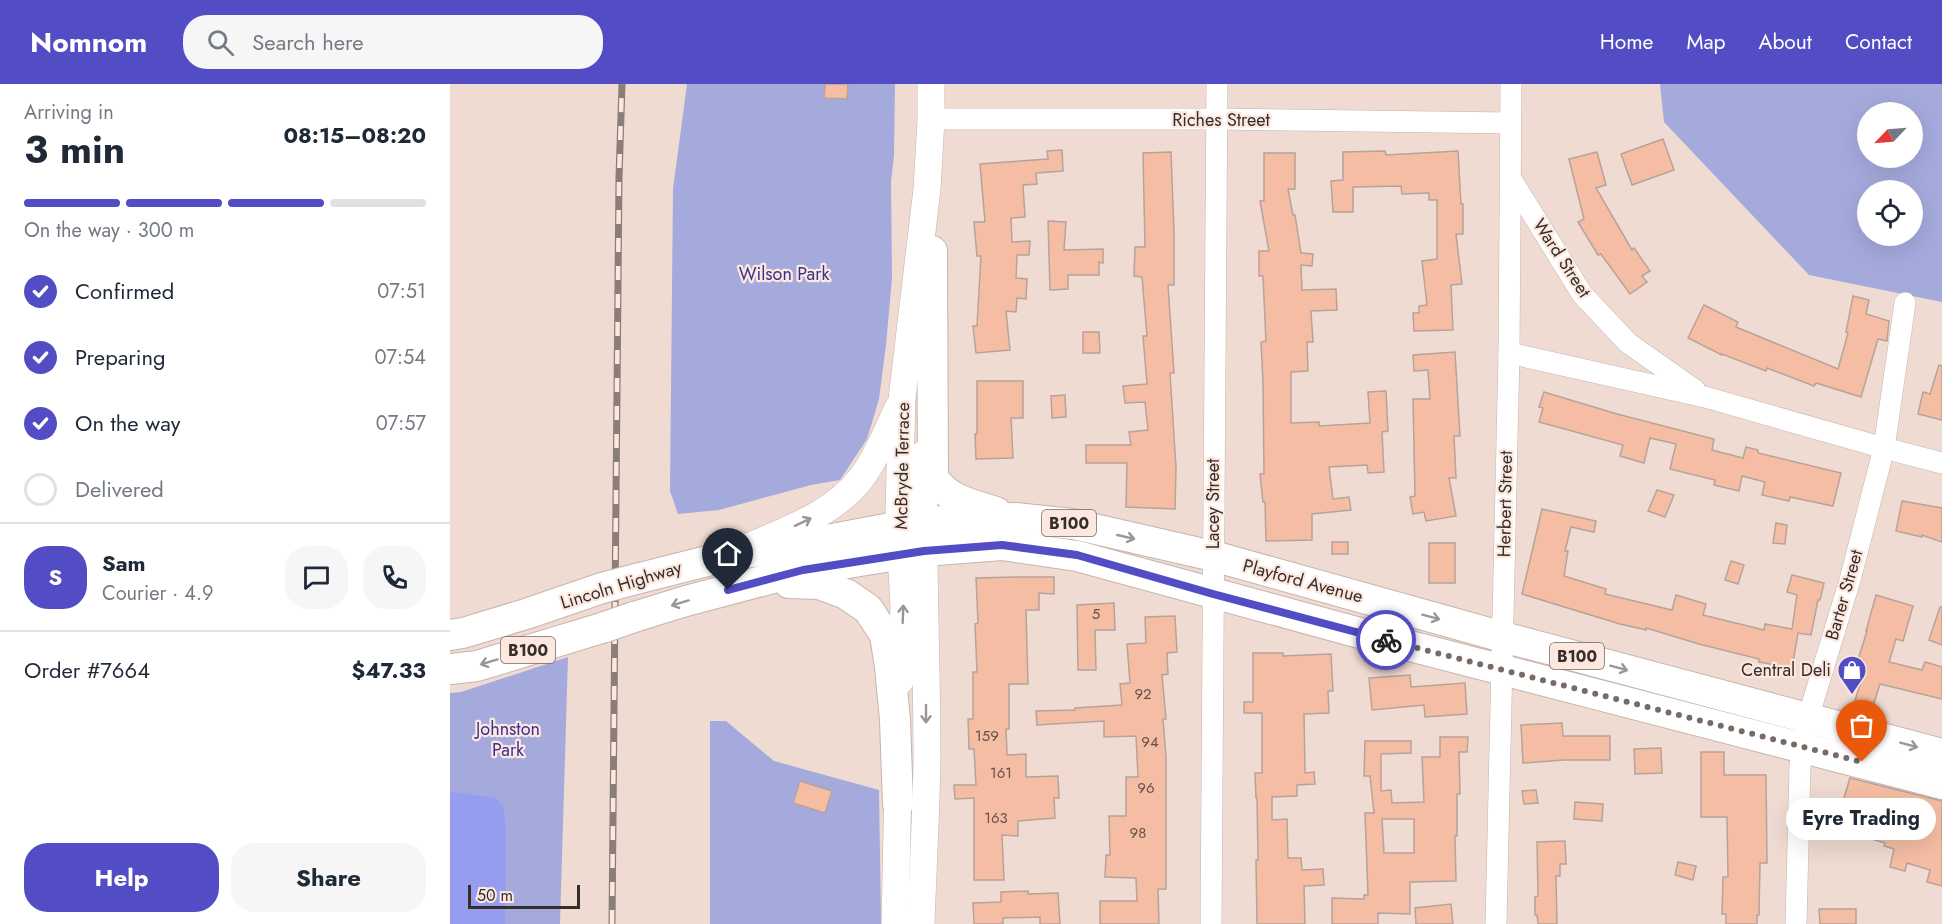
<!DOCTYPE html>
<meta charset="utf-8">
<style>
body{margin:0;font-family:Jost,sans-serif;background:#f6f6f7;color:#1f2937;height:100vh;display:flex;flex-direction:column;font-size:22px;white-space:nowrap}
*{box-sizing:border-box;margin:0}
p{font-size:20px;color:#747a83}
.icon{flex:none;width:33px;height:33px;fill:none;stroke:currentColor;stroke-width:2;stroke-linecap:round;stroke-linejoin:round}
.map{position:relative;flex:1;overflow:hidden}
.side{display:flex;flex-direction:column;background:#fff;width:450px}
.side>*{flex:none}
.needle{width:39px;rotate:245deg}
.controls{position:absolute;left:1407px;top:18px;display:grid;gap:12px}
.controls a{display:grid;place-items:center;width:66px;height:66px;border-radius:50%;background:#fff;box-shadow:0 6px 24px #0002;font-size:30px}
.scale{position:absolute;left:18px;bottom:15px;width:112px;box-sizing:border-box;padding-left:6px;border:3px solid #362e2a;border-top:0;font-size:16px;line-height:21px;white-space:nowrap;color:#362e2a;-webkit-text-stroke:4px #fde8df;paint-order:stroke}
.pin{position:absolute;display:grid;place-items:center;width:51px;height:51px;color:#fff;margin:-62px -26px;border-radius:50% 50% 50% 0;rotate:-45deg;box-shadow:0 0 6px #0007}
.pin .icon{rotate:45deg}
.courier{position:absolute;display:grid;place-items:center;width:60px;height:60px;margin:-30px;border:4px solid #524dc4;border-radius:50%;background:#fff;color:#222;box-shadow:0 2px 8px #0007}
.bubble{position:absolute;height:42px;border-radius:21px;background:#fff;box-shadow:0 6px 24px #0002;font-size:20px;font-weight:700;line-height:42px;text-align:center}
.summary em{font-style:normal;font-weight:700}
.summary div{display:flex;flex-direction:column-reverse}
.summary{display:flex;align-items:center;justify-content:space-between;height:102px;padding:0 24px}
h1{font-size:39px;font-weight:700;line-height:45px}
.bar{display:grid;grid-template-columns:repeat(4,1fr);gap:9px 6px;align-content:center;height:72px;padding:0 24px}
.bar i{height:8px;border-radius:4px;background:#e0e1e3}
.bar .current{background:#524dc4}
.bar p{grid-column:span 4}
.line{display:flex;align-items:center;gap:15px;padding:0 24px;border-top:2px solid #e0e1e3}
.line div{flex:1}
.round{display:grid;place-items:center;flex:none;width:63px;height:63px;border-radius:24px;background:#f6f6f7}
ol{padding:0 24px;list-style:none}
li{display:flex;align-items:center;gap:18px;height:66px}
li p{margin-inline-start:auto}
li .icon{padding:6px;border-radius:50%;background:#524dc4;color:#fff;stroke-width:4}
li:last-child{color:#747a83}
li i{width:33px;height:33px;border:3px solid #e0e1e3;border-radius:50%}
.action{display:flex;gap:12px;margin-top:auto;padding:12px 24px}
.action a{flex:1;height:69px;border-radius:24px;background:#524dc4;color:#fff;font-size:24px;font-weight:700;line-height:69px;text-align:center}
.action a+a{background:#f6f6f7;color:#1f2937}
header{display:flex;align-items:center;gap:36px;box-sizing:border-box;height:84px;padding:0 30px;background:#524dc4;color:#fff}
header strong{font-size:28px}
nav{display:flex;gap:33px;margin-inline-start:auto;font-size:21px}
.search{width:420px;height:54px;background:#f6f6f7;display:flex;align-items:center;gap:15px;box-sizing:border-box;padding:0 21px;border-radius:24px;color:#747a83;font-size:22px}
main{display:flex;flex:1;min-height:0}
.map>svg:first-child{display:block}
.green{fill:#a5aadd;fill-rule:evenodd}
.water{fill:#969cf0}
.building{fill:#f5bea4;stroke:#b6a39a;stroke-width:1.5;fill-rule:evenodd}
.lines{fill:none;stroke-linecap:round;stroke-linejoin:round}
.minor-casing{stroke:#c7b4ab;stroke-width:22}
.major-casing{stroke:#c7b4ab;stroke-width:28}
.highway-casing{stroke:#c7b4ab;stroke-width:32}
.minor{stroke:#fff;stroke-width:21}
.major{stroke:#fff;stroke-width:27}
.highway{stroke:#fff;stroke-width:30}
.rail-casing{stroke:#8b7d77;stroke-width:7}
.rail{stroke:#fde8df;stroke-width:4.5;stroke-dasharray:14;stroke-linecap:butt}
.highway-bridge-casing{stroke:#c7b4ab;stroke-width:32;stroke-linecap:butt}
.highway-bridge{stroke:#fff;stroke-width:30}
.oneway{stroke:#9a9694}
.done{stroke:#776b65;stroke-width:6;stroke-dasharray:0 10.8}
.route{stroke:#524dc4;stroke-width:8}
.labels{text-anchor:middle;stroke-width:4.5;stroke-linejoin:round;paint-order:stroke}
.number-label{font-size:15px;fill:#665248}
.shield{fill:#fde8df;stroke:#726660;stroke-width:1.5}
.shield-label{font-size:16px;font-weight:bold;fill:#362e2a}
.street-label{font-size:18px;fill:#362e2a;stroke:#fde8df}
.park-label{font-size:18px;fill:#37308f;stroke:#fde8df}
.poi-label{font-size:18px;fill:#362e2a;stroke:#fde8df;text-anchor:end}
</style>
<header>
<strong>Nomnom</strong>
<div class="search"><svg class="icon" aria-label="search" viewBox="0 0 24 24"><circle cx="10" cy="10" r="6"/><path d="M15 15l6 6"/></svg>Search here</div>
<nav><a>Home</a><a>Map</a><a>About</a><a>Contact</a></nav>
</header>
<main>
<section class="side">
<div class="summary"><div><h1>3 min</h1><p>Arriving in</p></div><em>08:15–08:20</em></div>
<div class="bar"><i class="current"></i><i class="current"></i><i class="current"></i><i></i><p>On the way · 300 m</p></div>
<ol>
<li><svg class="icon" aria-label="check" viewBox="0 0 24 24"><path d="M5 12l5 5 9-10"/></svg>Confirmed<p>07:51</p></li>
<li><svg class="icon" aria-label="check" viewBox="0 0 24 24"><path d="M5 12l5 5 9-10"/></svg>Preparing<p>07:54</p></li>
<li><svg class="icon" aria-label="check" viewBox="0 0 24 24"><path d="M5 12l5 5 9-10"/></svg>On the way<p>07:57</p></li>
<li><i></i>Delivered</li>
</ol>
<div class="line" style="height:108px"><b class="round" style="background:#524dc4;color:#fff">S</b><div><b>Sam</b><p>Courier · 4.9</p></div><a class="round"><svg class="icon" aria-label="chat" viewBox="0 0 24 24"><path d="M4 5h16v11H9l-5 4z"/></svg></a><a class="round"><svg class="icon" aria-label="phone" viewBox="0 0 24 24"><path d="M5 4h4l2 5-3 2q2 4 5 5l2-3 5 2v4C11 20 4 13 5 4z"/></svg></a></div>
<div class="line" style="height:78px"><div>Order #7664</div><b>$47.33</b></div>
<div class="action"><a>Help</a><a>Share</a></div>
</section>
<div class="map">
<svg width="1492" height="840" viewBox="0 0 1492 840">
<rect width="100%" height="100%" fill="#efdbd2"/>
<g class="green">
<polygon points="237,0 445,0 444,71 441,98 442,194 436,261 429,315 417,355 390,396 361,401 269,426 228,430 220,407 223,105"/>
<path d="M 1210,0 L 1492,0 L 1492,218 L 1359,191 L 1214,38 ZM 1418,28 L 1462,28 L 1462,74 L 1418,74 ZM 1418,106 L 1462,106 L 1462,152 L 1418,152 Z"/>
<polygon points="118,573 110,840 0,840 0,609 11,608"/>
<polygon points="260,637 276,637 324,677 429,706 431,840 260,840"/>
</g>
<polygon class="water" points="0,708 46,714 53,722 56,746 55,840 0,840"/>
<g class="building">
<polygon points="375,0 398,0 397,15 374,14"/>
<polygon points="1213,55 1224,86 1182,101 1171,70"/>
<polygon points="612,66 613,87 586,89 587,100 573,101 575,133 561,134 562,158 580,157 579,171 567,171 566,194 577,195 576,215 567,214 566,228 556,227 560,266 526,269 523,242 527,242 531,172 527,172 524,138 535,138 530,80 598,75 597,67"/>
<polygon points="935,67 936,71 1008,67 1011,120 1013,120 1013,150 1006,150 1012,200 1001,201 1003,246 964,247 963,229 969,229 969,222 977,221 972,177 987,175 987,116 979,116 979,109 952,110 951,102 903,103 903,128 883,128 881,97 893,96 893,68"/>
<polygon points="721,68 724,148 724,201 718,201 724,289 720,289 726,384 725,425 676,423 677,379 636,379 636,361 681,361 679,348 698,346 695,318 675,319 673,302 697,300 693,252 697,252 692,193 684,192 685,163 695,163 693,69"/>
<polygon points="1147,68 1156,101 1146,104 1182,166 1184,164 1200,187 1192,192 1197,198 1180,210 1151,170 1148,171 1128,138 1134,135 1119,75"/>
<polygon points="814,69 845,69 845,105 838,105 843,131 845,131 851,169 863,170 862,182 851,181 852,206 886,205 887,226 861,227 863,258 857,258 858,287 841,288 841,339 869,338 869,342 920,339 918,308 936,307 938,347 932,348 934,388 918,389 917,381 879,383 883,415 899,413 901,426 862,430 862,456 816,457 815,418 813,418 810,390 814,390 813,297 811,258 816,257 813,192 809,192 809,167 819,167 810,117 814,117"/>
<polygon points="598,137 616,138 614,166 653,165 653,179 649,178 649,191 618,191 618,205 600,206"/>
<polygon points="1403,212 1419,216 1416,230 1439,237 1437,257 1428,255 1411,313 1366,299 1364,302 1317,284 1316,287 1272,270 1272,271 1238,254 1254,221 1288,238 1286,243 1388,285 1398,249 1396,248"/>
<polygon points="633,248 649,248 650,269 633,269"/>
<polygon points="1005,268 1010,352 1004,352 1006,394 999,394 1006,432 976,437 974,428 963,430 960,413 965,412 963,315 980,315 978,286 964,287 963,271"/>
<polygon points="1489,281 1492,282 1492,336 1468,330 1473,308 1480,310"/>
<polygon points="527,297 573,297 573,334 561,334 563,374 526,375 525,350 527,350"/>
<polygon points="1094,308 1167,330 1264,355 1262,366 1293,374 1296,363 1308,366 1308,369 1391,389 1383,422 1340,413 1339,417 1312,411 1315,398 1292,392 1289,407 1264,401 1265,396 1220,385 1226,360 1200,354 1194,379 1170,372 1173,361 1089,338 1093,324 1089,323"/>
<polygon points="615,311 616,333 602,334 601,312"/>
<polygon points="1207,406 1224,411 1215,433 1198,427"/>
<polygon points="1452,417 1492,424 1492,458 1472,451 1472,453 1446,447"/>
<polygon points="1092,425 1146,437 1144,448 1121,443 1115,467 1118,467 1114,492 1156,505 1155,510 1222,526 1226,511 1256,520 1253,531 1314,546 1315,540 1342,545 1347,511 1337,508 1342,491 1374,499 1370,516 1368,516 1361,551 1348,549 1342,584 1309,578 1309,575 1249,560 1196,544 1196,546 1170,540 1072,510"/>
<polygon points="1326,439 1337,441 1335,460 1323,459"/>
<rect x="882" y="458" width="16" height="12"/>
<rect x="979" y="459" width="26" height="40"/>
<polygon points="1281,477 1294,481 1288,500 1275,496"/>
<polygon points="564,493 604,493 604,510 589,509 589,526 576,526 578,600 559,600 559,645 556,645 557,671 576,670 576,693 608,692 609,714 604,714 605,734 568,737 568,752 552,751 554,796 524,796 524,714 505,715 504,701 526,701 524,665 519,665 518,635 523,635 523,588 527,588 525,540 528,539 526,494"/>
<polygon points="1426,511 1463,522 1453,557 1446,555 1439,578 1472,586 1475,578 1492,583 1492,615 1430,600 1422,625 1404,620 1412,594 1403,592 1417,547 1416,547"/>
<polygon points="664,519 665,546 645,546 646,586 628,586 627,521"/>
<polygon points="1490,523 1492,523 1492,561 1479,556"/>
<polygon points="725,532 727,568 717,569 718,590 712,591 716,635 713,635 716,673 716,805 708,805 709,840 650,840 650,817 687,817 686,794 655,793 656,771 660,771 659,732 676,732 676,693 688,693 686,652 654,653 654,637 587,641 586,627 625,626 625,624 672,621 670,600 680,599 677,560 696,559 695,533"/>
<polygon points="803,569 833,569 833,572 881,570 883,607 878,607 879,629 854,630 855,689 864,688 865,700 847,701 847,712 822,713 822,736 837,735 838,774 851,774 852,786 873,785 874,801 854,802 855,840 807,840 806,776 808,776 807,714 806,714 805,689 812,689 812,629 794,629 794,618 803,618"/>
<polygon points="960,591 961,603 1015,599 1017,630 975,633 974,621 922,626 919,594"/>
<polygon points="1112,639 1113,652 1160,652 1160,676 1114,676 1073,679 1071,641"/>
<path d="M 990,653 L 1018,653 L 1017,668 L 1009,668 L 1010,710 L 1007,710 L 1007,752 L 1005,752 L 1006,797 L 960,798 L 960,830 L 928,829 L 928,840 L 882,840 L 882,814 L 914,815 L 914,811 L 918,811 L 915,729 L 924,729 L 920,692 L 914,692 L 915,657 L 961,657 L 961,669 L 931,670 L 931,707 L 941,706 L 942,719 L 974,718 L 972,673 L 990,673 ZM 932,735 L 964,735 L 964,769 L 934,769 Z"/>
<polygon points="1211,664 1212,689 1185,690 1184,665"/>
<polygon points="1251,668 1274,668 1274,691 1316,691 1317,779 1310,779 1309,831 1307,831 1307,840 1276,840 1276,830 1272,830 1273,793 1278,793 1277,733 1251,733"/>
<polygon points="1400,694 1492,717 1492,802 1477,798 1480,786 1457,779 1455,787 1440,783 1444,765 1434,762 1435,759 1385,744"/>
<polygon points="350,697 382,707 375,729 343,719"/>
<polygon points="1086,706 1088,719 1074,720 1072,707"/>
<polygon points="1125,718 1153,720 1152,737 1124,735"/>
<polygon points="1115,757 1116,780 1110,780 1110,792 1106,792 1107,840 1088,840 1087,831 1085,831 1085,813 1088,812 1087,758"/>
<polygon points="1228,778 1246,782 1243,796 1225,791"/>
<polygon points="578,807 578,810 608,809 610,840 590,840 590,833 553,834 553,840 524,840 523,819 551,818 551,808"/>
<polygon points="1001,820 1003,840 966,840 965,824"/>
<polygon points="1369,825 1406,825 1406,840 1370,840"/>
</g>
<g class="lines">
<g class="minor-casing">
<g id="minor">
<polyline points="481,35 766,35 1061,39"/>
<polyline points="1061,95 1132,210 1178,259 1245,306"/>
<polyline points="1059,269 1255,313 1434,364 1492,379"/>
<polyline points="761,840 767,0"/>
<polyline points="1046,840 1059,269 1061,0"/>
<polyline points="1346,840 1350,682 1358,634 1400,496 1434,364 1455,219"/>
</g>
</g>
<g class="major-casing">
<g id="major">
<path d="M 298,463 C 339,445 384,430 412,393 C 427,373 437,347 448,324"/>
<polyline points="450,597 454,524 449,425 452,315 477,105 481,35 481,0"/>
<polyline points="445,840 448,698"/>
<path d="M 471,840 C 473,785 476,730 477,676 C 477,574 472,472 474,370"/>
</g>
</g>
<g class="highway-casing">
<g id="highway">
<path d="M 482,167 L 483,393 C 497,416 521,420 546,428"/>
<polyline points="186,495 281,471 351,461 472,438 565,434 623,440 763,472 1053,553 1492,670"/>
<polyline points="339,499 369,500 396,510 418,525 435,551 440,583 445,636 448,720"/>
<polyline points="184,533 236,517 353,486 474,467 552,461 627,472 906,548 1492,700"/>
<polyline points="0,551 13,549 76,530 152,504"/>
<polyline points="0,585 27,582 155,543"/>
</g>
</g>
<use href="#minor" class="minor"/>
<use href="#major" class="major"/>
<use href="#highway" class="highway"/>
<g class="rail-casing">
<polyline id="rail" points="162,840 169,93 172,0"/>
</g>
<use href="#rail" class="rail"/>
<g class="highway-bridge-casing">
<g id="highway-bridge">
<polyline points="152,504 186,495"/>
<polyline points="155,543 184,533"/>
</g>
</g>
<use href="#highway-bridge" class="highway-bridge"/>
</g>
<defs><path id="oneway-shaft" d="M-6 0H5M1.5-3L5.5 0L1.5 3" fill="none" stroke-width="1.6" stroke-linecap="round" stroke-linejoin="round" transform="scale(1.5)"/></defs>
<g class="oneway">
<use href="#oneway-shaft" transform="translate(353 438) rotate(-25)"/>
<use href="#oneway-shaft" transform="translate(676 453) rotate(13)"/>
<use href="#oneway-shaft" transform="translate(230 519) rotate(163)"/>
<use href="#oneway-shaft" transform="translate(453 530) rotate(-88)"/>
<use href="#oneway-shaft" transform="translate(981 533) rotate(15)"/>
<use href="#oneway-shaft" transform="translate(39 578) rotate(163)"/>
<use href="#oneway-shaft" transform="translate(1169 584) rotate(15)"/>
<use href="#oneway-shaft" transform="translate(476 630) rotate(90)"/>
<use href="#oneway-shaft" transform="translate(1459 661) rotate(15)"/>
</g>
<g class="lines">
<polyline class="done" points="936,556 1412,678"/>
<polyline class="route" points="278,506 353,486 474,467 552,461 627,471 763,510 936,556"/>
</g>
<defs>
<g id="shop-pin" transform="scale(1.5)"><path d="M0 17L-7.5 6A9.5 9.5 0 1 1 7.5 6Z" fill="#524dc4" stroke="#fde8df"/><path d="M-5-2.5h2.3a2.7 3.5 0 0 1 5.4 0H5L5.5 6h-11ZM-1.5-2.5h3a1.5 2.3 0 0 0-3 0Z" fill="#fff"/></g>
</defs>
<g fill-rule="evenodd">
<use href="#shop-pin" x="1402" y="586"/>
</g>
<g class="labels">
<g class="number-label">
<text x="646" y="535">5</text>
<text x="693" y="615">92</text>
<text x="537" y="657">159</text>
<text x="700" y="663">94</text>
<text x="551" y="694">161</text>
<text x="696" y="709">96</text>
<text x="546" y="739">163</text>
<text x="688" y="754">98</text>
</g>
<g class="shield">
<rect x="592" y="426" width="54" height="26" rx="4.5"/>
<rect x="51" y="553" width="54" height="26" rx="4.5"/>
<rect x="1100" y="559" width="54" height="26" rx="4.5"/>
</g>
<g class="shield-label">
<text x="619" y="445">B100</text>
<text x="78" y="572">B100</text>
<text x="1127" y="578">B100</text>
</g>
<g class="street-label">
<text x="771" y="42">Riches Street</text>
<text transform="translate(1112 174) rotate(57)" y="6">Ward Street</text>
<text transform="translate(452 382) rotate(-89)" y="6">McBryde Terrace</text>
<text transform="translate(763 420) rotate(-90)" y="6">Lacey Street</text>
<text transform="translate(1055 420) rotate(-89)" y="6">Herbert Street</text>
<text transform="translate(853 497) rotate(15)" y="6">Playford Avenue</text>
<text transform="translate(171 501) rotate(-17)" y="6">Lincoln Highway</text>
<text transform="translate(1394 511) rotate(-74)" y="6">Barter Street</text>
</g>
<g class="park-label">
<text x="334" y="196">Wilson Park</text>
<text x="58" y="651">Johnston<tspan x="58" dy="21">Park</tspan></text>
</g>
<g class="poi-label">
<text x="1381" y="592">Central Deli</text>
</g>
</g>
</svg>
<div class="controls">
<a><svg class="needle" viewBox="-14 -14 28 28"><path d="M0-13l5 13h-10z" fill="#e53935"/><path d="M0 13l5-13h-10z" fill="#747a83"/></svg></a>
<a><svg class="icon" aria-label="locate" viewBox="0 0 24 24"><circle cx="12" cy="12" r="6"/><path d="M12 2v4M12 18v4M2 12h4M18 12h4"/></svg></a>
</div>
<div class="scale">50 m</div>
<div class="pin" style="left:1412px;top:678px;background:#ea580c"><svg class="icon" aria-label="bag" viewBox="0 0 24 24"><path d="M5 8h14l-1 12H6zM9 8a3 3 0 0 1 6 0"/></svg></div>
<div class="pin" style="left:278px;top:506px;background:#1f2937"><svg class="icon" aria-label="home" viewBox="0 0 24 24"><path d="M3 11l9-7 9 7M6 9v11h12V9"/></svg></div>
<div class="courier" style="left:936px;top:556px"><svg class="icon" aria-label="bike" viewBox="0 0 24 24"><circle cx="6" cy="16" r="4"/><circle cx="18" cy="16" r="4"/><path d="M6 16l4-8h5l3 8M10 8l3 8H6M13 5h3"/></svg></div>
<div class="bubble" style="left:1336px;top:714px;width:150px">Eyre Trading</div>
</div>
</main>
